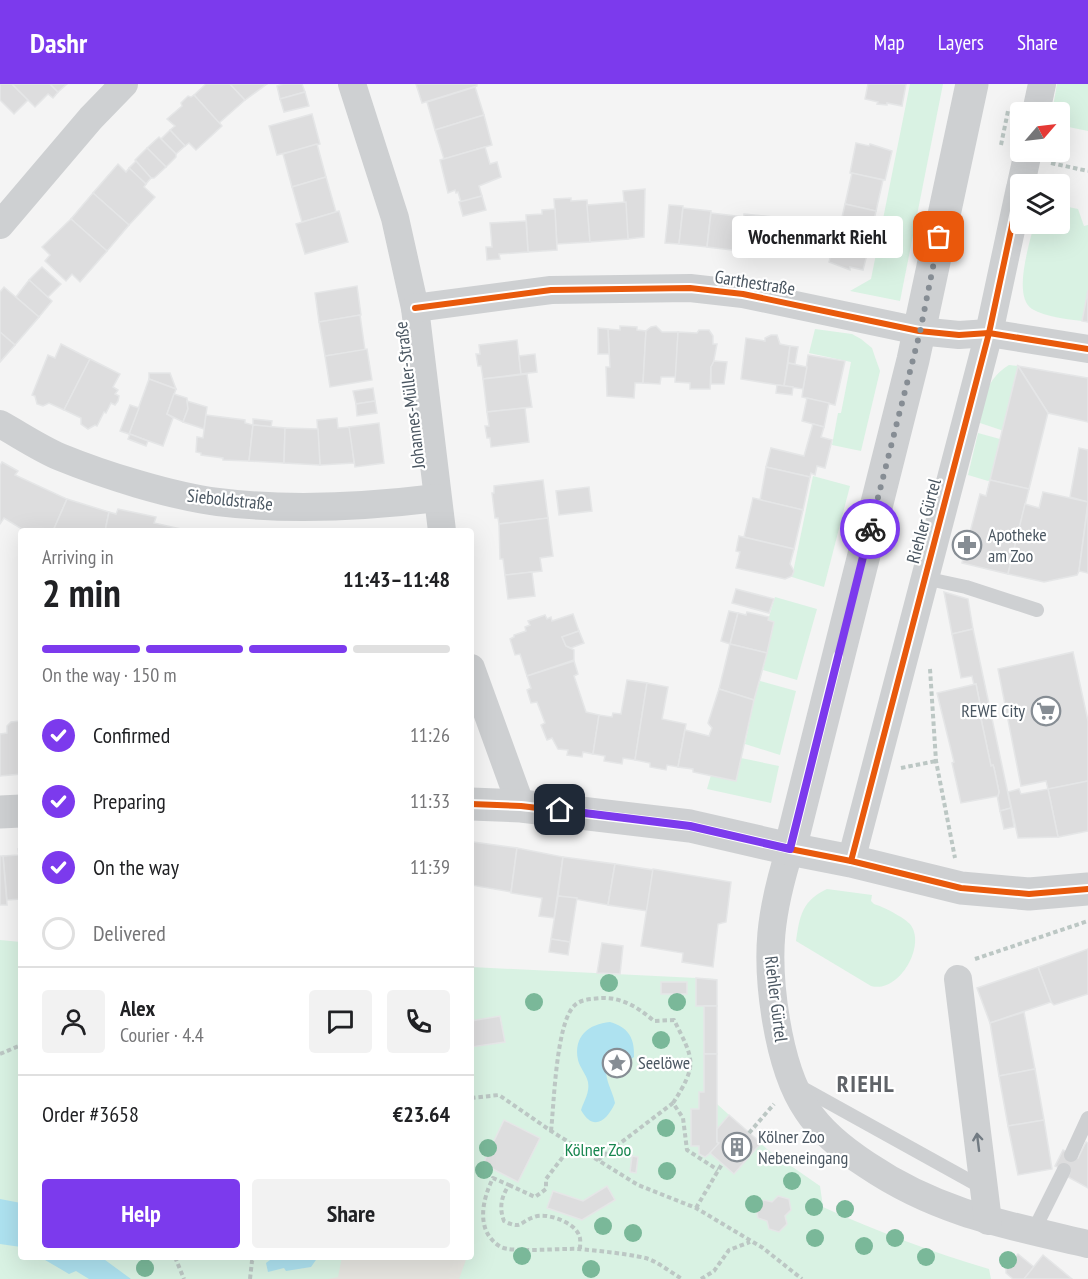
<!DOCTYPE html>
<meta charset="utf-8">
<style>
body{margin:0;font-family:"PT Sans Narrow",sans-serif;background:#f2f2f2;color:#202124;height:100vh;display:flex;flex-direction:column;font-size:22px;white-space:nowrap}
*{box-sizing:border-box;margin:0}
p{font-size:20px;color:#757577}
.icon{flex:none;width:33px;height:33px;fill:none;stroke:currentColor;stroke-width:2;stroke-linecap:round;stroke-linejoin:round}
.map{position:relative;flex:1;overflow:hidden}
.sheet{position:absolute;left:18px;top:444px;width:456px;height:732px;display:flex;flex-direction:column;background:#fff;border-radius:6px;box-shadow:0 6px 24px #0002}
.sheet>*{flex:none}
.needle{width:39px;rotate:62deg}
.fabs{position:absolute;left:1010px;top:18px;display:grid;gap:12px}
.fabs a{display:grid;place-items:center;width:60px;height:60px;border-radius:6px;background:#fff;box-shadow:0 6px 24px #0002;font-size:30px}
.pin{position:absolute;display:grid;place-items:center;width:51px;height:51px;color:#fff;margin:-26px;border-radius:12px;box-shadow:0 3px 9px #0006}
.courier{position:absolute;display:grid;place-items:center;width:60px;height:60px;margin:-30px;border:4px solid #7c3aed;border-radius:50%;background:#fff;color:#222;box-shadow:0 2px 8px #0007}
.bubble{position:absolute;height:42px;border-radius:6px;background:#fff;box-shadow:0 6px 24px #0002;font-size:20px;font-weight:700;line-height:42px;text-align:center}
.overview em{font-style:normal;font-weight:700}
.overview div{display:flex;flex-direction:column-reverse}
.overview{display:flex;align-items:center;justify-content:space-between;height:102px;padding:0 24px}
h1{font-size:39px;font-weight:700;line-height:45px}
.bar{display:grid;grid-template-columns:repeat(4,1fr);gap:9px 6px;align-content:center;height:72px;padding:0 24px}
.bar i{height:8px;border-radius:4px;background:#e0e0e0}
.bar .active{background:#7c3aed}
.bar p{grid-column:span 4}
.line{display:flex;align-items:center;gap:15px;padding:0 24px;border-top:2px solid #e0e0e0}
.line div{flex:1}
.round{display:grid;place-items:center;flex:none;width:63px;height:63px;border-radius:6px;background:#f2f2f2}
ol{padding:0 24px;list-style:none}
li{display:flex;align-items:center;gap:18px;height:66px}
li p{margin-inline-start:auto}
li .icon{padding:6px;border-radius:50%;background:#7c3aed;color:#fff;stroke-width:4}
li:last-child{color:#757577}
li i{width:33px;height:33px;border:3px solid #e0e0e0;border-radius:50%}
.cta{display:flex;gap:12px;margin-top:auto;padding:12px 24px}
.cta a{flex:1;height:69px;border-radius:6px;background:#7c3aed;color:#fff;font-size:24px;font-weight:700;line-height:69px;text-align:center}
.cta a+a{background:#f2f2f2;color:#202124}
header{display:flex;align-items:center;gap:36px;box-sizing:border-box;height:84px;padding:0 30px;background:#7c3aed;color:#fff}
header strong{font-size:28px}
nav{display:flex;gap:33px;margin-inline-start:auto;font-size:21px}
.map>svg:first-child{display:block}
.green{fill:#d9f2e3}
.sand{fill:#e7e6e1}
.water{fill:#aee2f0}
.building{fill:#ddddde;stroke:#e5e6e7;stroke-width:1.5}
.lines{fill:none;stroke-linecap:round;stroke-linejoin:round}
.path{stroke:#bcc7c4;stroke-width:4;stroke-dasharray:4.5 3;stroke-linecap:butt}
.service{stroke:#ced0d2;stroke-width:14}
.minor{stroke:#ced0d2;stroke-width:28}
.tertiary{stroke:#ced0d2;stroke-width:33}
.cycleway-casing{stroke:#fff;stroke-width:10}
.cycleway{stroke:#e8590c;stroke-width:6}
.tree{fill:#7ab899}
.oneway{stroke:#727b83}
.done{stroke:#868d94;stroke-width:6;stroke-dasharray:0 10.8}
.route{stroke:#7c3aed;stroke-width:8}
.labels{text-anchor:middle;stroke-width:4.5;stroke-linejoin:round;paint-order:stroke}
.street-label{font-size:18px;fill:#4a5661;stroke:#fff}
.poi-label{font-size:18px;fill:#4a5661;stroke:#fff;text-anchor:start}
.park-label{font-size:18px;fill:#17864f;stroke:#fff}
.district-label{font-size:24px;font-weight:bold;letter-spacing:1.5px;fill:#5f6368;stroke:#fff}
</style>
<header>
<strong>Dashr</strong>
<nav><a>Map</a><a>Layers</a><a>Share</a></nav>
</header>
<div class="map">
<svg width="1088" height="1195" viewBox="0 0 1088 1195">
<rect width="100%" height="100%" fill="#f4f4f4"/>
<g class="green">
<polygon points="910,0 943,0 900,217 850,207 871,195"/>
<polygon points="1057,0 1088,0 1088,47 1059,41 1059,28 1052,28"/>
<path d="M 1059,121 L 1078,125 L 1084,142 L 1088,141 L 1088,206 L 1082,237 C 1066,235 1046,233 1032,225 C 1012,212 1030,159 1034,140 L 1059,140 Z"/>
<polygon points="815,245 852,250 861,255 872,264 875,273 880,287 861,367 832,361 838,329 841,329 851,278 809,269"/>
<path d="M 1009,281 L 1018,282 L 1004,347 L 980,339 C 985,314 985,296 1009,281 Z"/>
<polygon points="978,349 1000,355 990,396 988,397 968,391"/>
<polygon points="813,392 850,402 824,503 792,493"/>
<polygon points="775,513 817,525 797,596 763,586 774,538 768,536"/>
<polygon points="760,597 796,607 780,671 745,660 754,616"/>
<polygon points="741,674 779,682 771,719 707,705 711,691 736,697"/>
<path d="M 827,805 L 872,811 L 871,817 L 874,820 C 884,823 903,833 910,840 C 927,861 899,910 871,902 L 796,857 C 800,831 802,817 827,805 Z"/>
<path d="M 0,856 L 21,858 L 21,1173 L 471,1173 L 471,883 L 717,895 L 717,1020 L 768,1066 L 820,1102 L 823,1123 C 878,1148 932,1168 989,1185 L 991,1195 L 0,1195 Z"/>
</g>
<polygon class="sand" points="342,1173 467,1173 459,1195 328,1195 338,1193"/>
<g class="water">
<path d="M 610,938 C 628,943 635,954 634,973 C 624,980 620,982 608,980 C 602,992 613,1007 615,1019 C 607,1037 593,1048 581,1026 C 584,1017 590,1008 588,998 C 586,990 580,984 578,976 C 573,952 589,940 610,938 Z"/>
<polygon points="0,1115 21,1119 21,1163 0,1160"/>
<polygon points="40,1173 101,1173 131,1195 89,1195 76,1187 69,1190"/>
<polygon points="274,1173 318,1173 311,1183 286,1187 284,1184 268,1188 266,1179"/>
</g>
<g class="building">
<polygon points="0,0 12,0 28,16 14,30 0,16"/>
<polygon points="12,0 50,0 58,8 53,14 48,10 35,23"/>
<polygon points="50,0 67,0 58,8"/>
<polygon points="206,0 230,0 245,16 219,39 194,11"/>
<polygon points="230,0 267,0 245,16"/>
<polygon points="283,0 302,0 305,8 280,15 277,2"/>
<polygon points="416,0 477,0 477,2 422,19"/>
<polygon points="868,0 906,0 902,22 887,19 887,21 877,20 878,18 865,15"/>
<polygon points="475,3 484,31 435,46 427,18"/>
<polygon points="305,8 309,22 284,28 280,15"/>
<polygon points="194,11 222,42 196,66 189,59 185,62 170,46 175,42 167,35 182,22 181,19 188,12 191,13"/>
<polygon points="312,30 320,60 277,71 269,42"/>
<polygon points="484,31 492,61 444,75 435,46"/>
<polygon points="170,46 185,62 176,70 161,55"/>
<polygon points="159,53 176,70 176,73 166,83 147,64"/>
<polygon points="856,59 869,62 870,60 892,67 885,96 850,89"/>
<polygon points="317,60 326,93 292,103 283,70"/>
<polygon points="485,63 490,80 497,78 501,93 479,102 482,112 461,118 458,108 456,109 455,106 448,109 440,76"/>
<polygon points="147,64 166,83 154,94 151,94 135,76"/>
<polygon points="136,77 151,94 146,100 129,84"/>
<polygon points="118,80 126,88 129,84 146,100 144,103 155,113 129,141 93,109"/>
<polygon points="852,89 883,96 876,127 845,120"/>
<polygon points="326,93 336,128 302,138 292,103"/>
<polygon points="645,105 644,153 628,155 623,107"/>
<polygon points="93,109 129,141 107,167 71,135"/>
<polygon points="482,112 486,126 463,132 459,118"/>
<polygon points="571,114 571,117 587,116 590,158 557,160 554,115"/>
<polygon points="626,118 628,155 590,158 587,121"/>
<polygon points="845,120 876,127 869,159 838,152"/>
<polygon points="669,121 683,122 679,160 665,159"/>
<polygon points="683,124 711,127 707,163 679,160"/>
<polygon points="555,125 557,166 528,168 526,131 542,130 542,126"/>
<polygon points="339,127 348,158 305,170 296,140"/>
<polygon points="711,129 744,133 740,167 707,163"/>
<polygon points="744,130 773,133 772,143 774,145 769,169 741,166"/>
<polygon points="71,135 107,167 80,198 72,190 66,197 45,177 50,171 42,163"/>
<polygon points="526,137 528,168 499,170 500,175 487,176 486,163 492,163 490,139"/>
<polygon points="835,152 870,159 863,186 850,183 850,186 829,178"/>
<polygon points="42,183 61,200 48,213 29,196"/>
<polygon points="29,196 52,217 39,233 16,213"/>
<polygon points="357,202 361,231 319,238 315,209"/>
<polygon points="4,203 39,233 15,261 0,248 0,208"/>
<polygon points="1088,206 1088,238 1082,237"/>
<polygon points="360,231 365,266 325,272 319,238"/>
<polygon points="620,242 637,243 637,246 646,247 643,299 635,299 634,314 607,312 606,283 610,283 608,245 620,246"/>
<polygon points="656,242 662,248 678,248 676,293 661,293 660,300 643,299 646,247 651,243"/>
<polygon points="598,244 608,245 609,270 598,270"/>
<polygon points="699,246 709,246 713,252 713,260 717,260 713,281 711,283 710,305 690,305 690,299 675,298 678,248 697,249"/>
<polygon points="0,248 15,261 0,278"/>
<polygon points="771,251 777,251 780,260 790,262 784,302 741,295 746,254 765,257 765,254"/>
<polygon points="517,256 521,290 483,295 481,282 478,282 476,270 480,270 479,261"/>
<polygon points="61,260 90,275 64,326 49,319 43,322 37,320 35,312 32,311 48,271 55,274"/>
<polygon points="790,262 798,263 795,280 788,279"/>
<polygon points="367,265 372,296 330,303 325,272"/>
<polygon points="535,270 537,288 521,290 519,272"/>
<polygon points="808,271 845,277 835,321 802,313"/>
<polygon points="90,275 120,290 113,303 118,306 115,310 119,312 118,317 115,321 111,319 106,329 104,328 97,342 95,341 88,345 81,340 81,334 64,326"/>
<polygon points="714,277 727,278 724,300 711,300 711,283"/>
<polygon points="788,279 807,283 803,305 784,302"/>
<polygon points="1018,282 1088,294 1088,338 1048,329"/>
<polygon points="1018,282 1048,329 1029,405 990,396"/>
<polygon points="149,289 170,289 176,305 149,295"/>
<polygon points="527,290 532,323 487,328 483,295"/>
<polygon points="149,295 176,305 167,330 173,334 163,362 129,350"/>
<polygon points="777,301 793,303 792,311 776,309"/>
<polygon points="373,304 375,317 356,320 353,307"/>
<polygon points="174,310 187,314 188,325 183,338 167,330"/>
<polygon points="807,314 829,319 824,343 802,337"/>
<polygon points="187,317 207,323 204,345 183,338 188,325"/>
<polygon points="375,317 377,329 357,332 356,320"/>
<polygon points="130,321 139,324 129,350 120,347"/>
<polygon points="525,324 529,358 491,363 490,354 487,354 485,342 489,342 487,328"/>
<polygon points="206,331 245,336 245,339 253,341 249,377 223,376 223,374 201,371 201,369 196,368 197,353 203,354"/>
<polygon points="337,334 338,344 350,343 354,379 320,381 317,336"/>
<polygon points="253,335 272,337 271,343 253,341"/>
<polygon points="379,339 384,379 355,383 349,343"/>
<polygon points="813,340 824,343 821,353 832,356 825,384 817,382 815,391 811,389 810,393 766,383 771,364 804,372"/>
<polygon points="253,341 285,344 284,379 249,377"/>
<polygon points="285,344 318,345 320,381 284,379"/>
<polygon points="130,350 148,357 146,362 128,355"/>
<polygon points="1079,364 1088,366 1088,418 1070,413"/>
<polygon points="2,378 18,387 15,391 67,415 53,447 25,447 4,434 0,440 0,382"/>
<polygon points="766,383 810,393 803,426 760,416"/>
<polygon points="543,396 548,434 499,440 498,434 495,434 492,409 494,409 494,402"/>
<polygon points="990,396 1029,405 1008,490 962,479 980,410 986,412"/>
<polygon points="589,403 592,427 559,431 556,407"/>
<polygon points="1043,408 1088,418 1079,487 1077,491 1044,498 1008,490 1025,420 1039,424"/>
<polygon points="753,414 803,426 794,465 744,453"/>
<polygon points="67,415 109,428 105,447 53,447"/>
<polygon points="1088,421 1088,489 1079,487"/>
<polygon points="118,425 156,433 154,439 181,445 180,447 105,447 109,428 116,430"/>
<polygon points="548,434 553,472 540,474 542,487 505,491 503,475 500,475 499,440"/>
<polygon points="739,452 794,465 790,480 794,487 792,492 785,495 736,484 740,468 736,467"/>
<polygon points="532,488 535,512 508,515 505,491"/>
<polygon points="736,505 774,515 769,529 732,519"/>
<polygon points="944,508 968,515 973,545 952,550"/>
<polygon points="729,527 738,529 730,560 721,557"/>
<polygon points="747,528 769,533 768,536 774,538 767,569 730,560 738,529 746,531"/>
<polygon points="573,530 579,547 562,553 566,562 574,566 574,576 527,592 520,570 515,571 510,555 514,553 514,551 526,547 525,543 530,541 528,537 545,531 547,535 551,533 552,537"/>
<polygon points="973,545 1011,724 1000,727 997,711 998,712 999,708 994,684 993,681 991,682 980,630 982,630 976,600 974,601 972,592 961,594 952,550"/>
<polygon points="579,547 584,559 571,564 566,562 562,553"/>
<polygon points="730,560 767,569 754,616 719,605"/>
<polygon points="1073,568 1088,637 1088,697 1048,705 1046,697 1021,702 998,585"/>
<polygon points="574,577 578,590 574,592 586,628 599,631 593,670 583,668 582,673 567,671 568,666 558,665 552,654 547,656 541,641 545,639 537,618 531,619 527,606 531,604 527,592"/>
<polygon points="627,596 647,599 635,676 623,674 622,680 604,677 605,672 593,670 599,631 612,633 613,629 621,630"/>
<polygon points="647,599 668,603 662,635 686,640 678,683 667,681 666,686 650,683 650,679 635,676"/>
<polygon points="976,600 982,630 980,630 991,682 993,681 994,684 999,708 998,712 961,719 952,679 954,678 937,609"/>
<polygon points="719,605 754,616 736,697 693,688 693,685 678,683 685,646 709,652 712,644 708,639"/>
<polygon points="20,637 21,690 0,692 0,650 7,649 7,642 11,638"/>
<polygon points="1088,697 1088,747 1058,753 1048,705"/>
<polygon points="1019,705 1021,710 1048,705 1058,753 1018,754 1008,708"/>
<polygon points="1011,724 1014,743 1004,745 1000,727"/>
<polygon points="473,758 517,764 511,808 471,801"/>
<polygon points="517,764 563,773 554,834 539,832 542,814 511,809"/>
<polygon points="18,765 21,765 21,815 7,816 3,772 19,771"/>
<polygon points="0,772 3,772 7,821 0,821"/>
<polygon points="563,773 615,780 608,821 558,812"/>
<polygon points="615,780 653,786 647,827 608,821"/>
<polygon points="653,785 731,798 726,838 718,840 713,883 682,878 683,869 641,862"/>
<polygon points="558,812 577,814 570,858 551,855"/>
<polygon points="551,855 570,858 568,871 549,868"/>
<polygon points="602,859 623,862 620,890 597,889"/>
<polygon points="1088,865 1088,910 1054,921 1051,918 1038,883"/>
<polygon points="1038,883 1051,918 990,939 977,904"/>
<polygon points="696,894 717,896 717,922 696,922"/>
<rect x="661" y="898" width="26" height="12"/>
<rect x="704" y="922" width="13" height="48"/>
<polygon points="1024,928 1035,985 999,992 990,939"/>
<polygon points="500,932 505,958 471,963 471,937"/>
<polygon points="704,970 717,970 717,1058 719,1059 714,1066 705,1073 699,1070 699,1062 691,1062 691,1025 699,1025 699,1008 704,1008"/>
<polygon points="1035,985 1044,1036 1008,1042 999,992"/>
<polygon points="729,1031 761,1059 734,1090 710,1069 719,1059 717,1058 717,1045"/>
<polygon points="504,1036 540,1054 518,1098 483,1080"/>
<polygon points="1044,1036 1052,1085 1018,1091 1008,1042"/>
<polygon points="1086,1058 1088,1059 1088,1104 1068,1093 1070,1089 1055,1082 1063,1066 1078,1074"/>
<polygon points="632,1072 638,1073 636,1089 630,1088"/>
<polygon points="607,1102 615,1116 582,1136 547,1124 553,1107 583,1117"/>
<polygon points="778,1112 789,1115 791,1126 785,1132 787,1140 779,1148 769,1145 767,1137 758,1134 756,1124 764,1116 772,1118"/>
<polygon points="1018,1170 1034,1183 1024,1195 1013,1195 1006,1189 1006,1184"/>
<polygon points="1043,1171 1072,1195 1024,1195"/>
</g>
<g class="lines">
<g class="path">
<polyline points="1001,61 1008,27"/>
<polyline points="1051,79 1088,87"/>
<polyline points="930,585 936,677 955,774"/>
<polyline points="901,684 936,677"/>
<polyline points="975,875 1088,837"/>
<polyline points="0,970 21,961"/>
<polyline points="471,1014 499,1011 551,1047 638,1101 696,1124 763,1164 802,1195"/>
<path d="M 551,1047 C 554,1021 556,937 575,921 C 581,915 593,915 601,914 C 622,913 639,924 654,937 L 674,936 C 694,976 698,980 673,1019"/>
<polyline points="749,1049 774,1020"/>
<polyline points="598,1076 673,1019 683,1034 687,1066 718,1086"/>
<polyline points="509,1101 535,1113 546,1105 546,1095 572,1061"/>
<polyline points="696,1124 722,1080"/>
<path d="M 580,1165 C 580,1161 581,1155 579,1151 C 574,1138 546,1128 534,1133 C 519,1138 522,1146 504,1137 C 499,1124 501,1113 509,1101 L 493,1094 C 482,1116 475,1148 501,1163 C 512,1169 563,1164 578,1165 C 592,1166 641,1171 651,1176 C 662,1181 672,1189 682,1195"/>
<polyline points="175,1173 184,1195"/>
<polyline points="250,1195 252,1177 257,1173"/>
<polyline points="701,1195 714,1187 729,1166 750,1158"/>
</g>
<g class="service">
<polyline points="924,494 966,503 1037,526"/>
<polyline points="799,1002 983,1104"/>
<polyline points="1071,1071 1088,1034"/>
<polyline points="1033,1148 1064,1086"/>
</g>
<g class="minor">
<polyline points="352,0 395,134 415,224 442,447"/>
<polyline points="1036,28 1042,0"/>
<polyline points="1021,100 1028,68"/>
<polyline points="0,141 91,34 124,0"/>
<polyline points="415,224 551,206 690,204 743,210 919,247 959,251 989,249 1088,265"/>
<path d="M 0,340 C 20,351 39,364 60,373 C 104,391 171,412 218,418 C 291,427 364,423 437,414"/>
<polyline points="471,584 521,722"/>
<path d="M 790,765 C 770,829 765,870 776,936 C 781,966 789,1000 807,1026 C 822,1049 844,1066 867,1081 C 938,1129 1006,1141 1088,1160"/>
<polyline points="851,777 989,249 1020,104"/>
<polyline points="958,895 988,1137"/>
</g>
<g class="tertiary">
<polyline points="471,720 521,722 690,742 790,765 851,777 961,804 1029,810 1088,805"/>
<polyline points="0,728 21,727"/>
<polyline points="790,765 913,276 972,0"/>
</g>
<g class="cycleway-casing">
<g id="cycleway">
<polyline points="415,224 551,206 690,204 743,210 919,247 959,251 989,249 1088,265"/>
<polyline points="471,720 521,722 690,742 790,765 851,777 961,804 1029,810 1088,805"/>
<polyline points="790,765 838,572"/>
<polyline points="851,777 989,249 1020,104"/>
</g>
</g>
<use href="#cycleway" class="cycleway"/>
</g>
<g class="tree">
<circle cx="609" cy="899" r="9"/>
<circle cx="534" cy="918" r="9"/>
<circle cx="677" cy="918" r="9"/>
<circle cx="661" cy="956" r="9"/>
<circle cx="666" cy="1044" r="9"/>
<circle cx="488" cy="1064" r="9"/>
<circle cx="484" cy="1086" r="9"/>
<circle cx="667" cy="1087" r="9"/>
<circle cx="792" cy="1097" r="9"/>
<circle cx="754" cy="1120" r="9"/>
<circle cx="814" cy="1123" r="9"/>
<circle cx="845" cy="1125" r="9"/>
<circle cx="603" cy="1142" r="9"/>
<circle cx="633" cy="1149" r="9"/>
<circle cx="815" cy="1154" r="9"/>
<circle cx="895" cy="1154" r="9"/>
<circle cx="864" cy="1162" r="9"/>
<circle cx="522" cy="1172" r="9"/>
<circle cx="926" cy="1173" r="9"/>
<circle cx="1008" cy="1176" r="9"/>
<circle cx="145" cy="1184" r="9"/>
<circle cx="591" cy="1185" r="9"/>
</g>
<defs><path id="oneway-shaft" d="M-6 0H5M1.5-3L5.5 0L1.5 3" fill="none" stroke-width="1.6" stroke-linecap="round" stroke-linejoin="round" transform="scale(1.5)"/></defs>
<use class="oneway" href="#oneway-shaft" transform="translate(978 1058) rotate(-97)"/>
<g class="lines">
<polyline class="done" points="870,445 920,248 939,153"/>
<polyline class="route" points="560,726 690,742 790,765 870,445"/>
</g>
<defs>
<g id="pharmacy-ring" transform="scale(1.5)"><circle r="9.5" fill="#fff" stroke="#868d94" stroke-width="1.5"/><path d="M-2-6h4v4h4v4h-4v4h-4v-4h-4v-4h4Z" fill="#868d94"/></g>
<g id="supermarket-ring" transform="scale(1.5)"><circle r="9.5" fill="#fff" stroke="#868d94" stroke-width="1.5"/><path d="M-6-5.5h2.5l.6 2H6L4.5 2H-2.5L-4.4-4H-6ZM-1.5 3.2a1.3 1.3 0 1 0 .1 0ZM3 3.2a1.3 1.3 0 1 0 .1 0Z" fill="#868d94"/></g>
<g id="sight-ring" transform="scale(1.5)"><circle r="9.5" fill="#fff" stroke="#868d94" stroke-width="1.5"/><path d="M0-6L1.8-2.2L6-1.7L2.9 1.2L3.7 5.4L0 3.3L-3.7 5.4L-2.9 1.2L-6-1.7L-1.8-2.2Z" fill="#868d94"/></g>
<g id="building-ring" transform="scale(1.5)"><circle r="9.5" fill="#fff" stroke="#868d94" stroke-width="1.5"/><path d="M-4-6H4V6H1V3H-1V6H-4ZM-2.5-4.3h1.7v1.8h-1.7ZM.8-4.3h1.7v1.8H.8ZM-2.5-1h1.7V.8h-1.7ZM.8-1h1.7V.8H.8Z" fill="#868d94"/></g>
</defs>
<g fill-rule="evenodd">
<use href="#pharmacy-ring" x="967" y="461"/>
<use href="#supermarket-ring" x="1046" y="627"/>
<use href="#sight-ring" x="617" y="979"/>
<use href="#building-ring" x="737" y="1063"/>
</g>
<g class="labels">
<g class="street-label">
<text transform="translate(755 199) rotate(9)" y="6">Garthestraße</text>
<text transform="translate(410 311) rotate(-97)" y="6">Johannes-Müller-Straße</text>
<text transform="translate(230 416) rotate(6)" y="6">Sieboldstraße</text>
<text transform="translate(924 437) rotate(-75)" y="6">Riehler Gürtel</text>
<text transform="translate(776 915) rotate(83)" y="6">Riehler Gürtel</text>
</g>
<g class="poi-label">
<text x="988" y="457">Apotheke<tspan x="988" dy="21">am Zoo</tspan></text>
<text x="1025" y="633" text-anchor="end">REWE City</text>
<text x="638" y="985">Seelöwe</text>
<text x="758" y="1059">Kölner Zoo<tspan x="758" dy="21">Nebeneingang</tspan></text>
</g>
<g class="park-label">
<text x="598" y="1072">Kölner Zoo</text>
</g>
<g class="district-label">
<text x="866" y="1008">RIEHL</text>
</g>
</g>
</svg>
<div class="fabs">
<a><svg class="needle" viewBox="-14 -14 28 28"><path d="M0-13l5 13h-10z" fill="#e53935"/><path d="M0 13l5-13h-10z" fill="#757577"/></svg></a>
<a><svg class="icon" aria-label="layers" viewBox="0 0 24 24"><path d="M12 4l9 5-9 5-9-5zM3 14l9 5 9-5"/></svg></a>
</div>
<div class="pin" style="left:939px;top:153px;background:#ea580c"><svg class="icon" aria-label="bag" viewBox="0 0 24 24"><path d="M5 8h14l-1 12H6zM9 8a3 3 0 0 1 6 0"/></svg></div>
<div class="pin" style="left:560px;top:726px;background:#1f2937"><svg class="icon" aria-label="home" viewBox="0 0 24 24"><path d="M3 11l9-7 9 7M6 9v11h12V9"/></svg></div>
<div class="courier" style="left:870px;top:445px"><svg class="icon" aria-label="bike" viewBox="0 0 24 24"><circle cx="6" cy="16" r="4"/><circle cx="18" cy="16" r="4"/><path d="M6 16l4-8h5l3 8M10 8l3 8H6M13 5h3"/></svg></div>
<div class="bubble" style="left:732px;top:132px;width:171px">Wochenmarkt Riehl</div>
<section class="sheet">
<div class="overview"><div><h1>2 min</h1><p>Arriving in</p></div><em>11:43–11:48</em></div>
<div class="bar"><i class="active"></i><i class="active"></i><i class="active"></i><i></i><p>On the way · 150 m</p></div>
<ol>
<li><svg class="icon" aria-label="check" viewBox="0 0 24 24"><path d="M5 12l5 5 9-10"/></svg>Confirmed<p>11:26</p></li>
<li><svg class="icon" aria-label="check" viewBox="0 0 24 24"><path d="M5 12l5 5 9-10"/></svg>Preparing<p>11:33</p></li>
<li><svg class="icon" aria-label="check" viewBox="0 0 24 24"><path d="M5 12l5 5 9-10"/></svg>On the way<p>11:39</p></li>
<li><i></i>Delivered</li>
</ol>
<div class="line" style="height:108px"><a class="round"><svg class="icon" aria-label="person" viewBox="0 0 24 24"><circle cx="12" cy="8" r="4"/><path d="M4 21q1-7 8-7t8 7"/></svg></a><div><b>Alex</b><p>Courier · 4.4</p></div><a class="round"><svg class="icon" aria-label="chat" viewBox="0 0 24 24"><path d="M4 5h16v11H9l-5 4z"/></svg></a><a class="round"><svg class="icon" aria-label="phone" viewBox="0 0 24 24"><path d="M5 4h4l2 5-3 2q2 4 5 5l2-3 5 2v4C11 20 4 13 5 4z"/></svg></a></div>
<div class="line" style="height:78px"><div>Order #3658</div><b>€23.64</b></div>
<div class="cta"><a>Help</a><a>Share</a></div>
</section>
</div>
